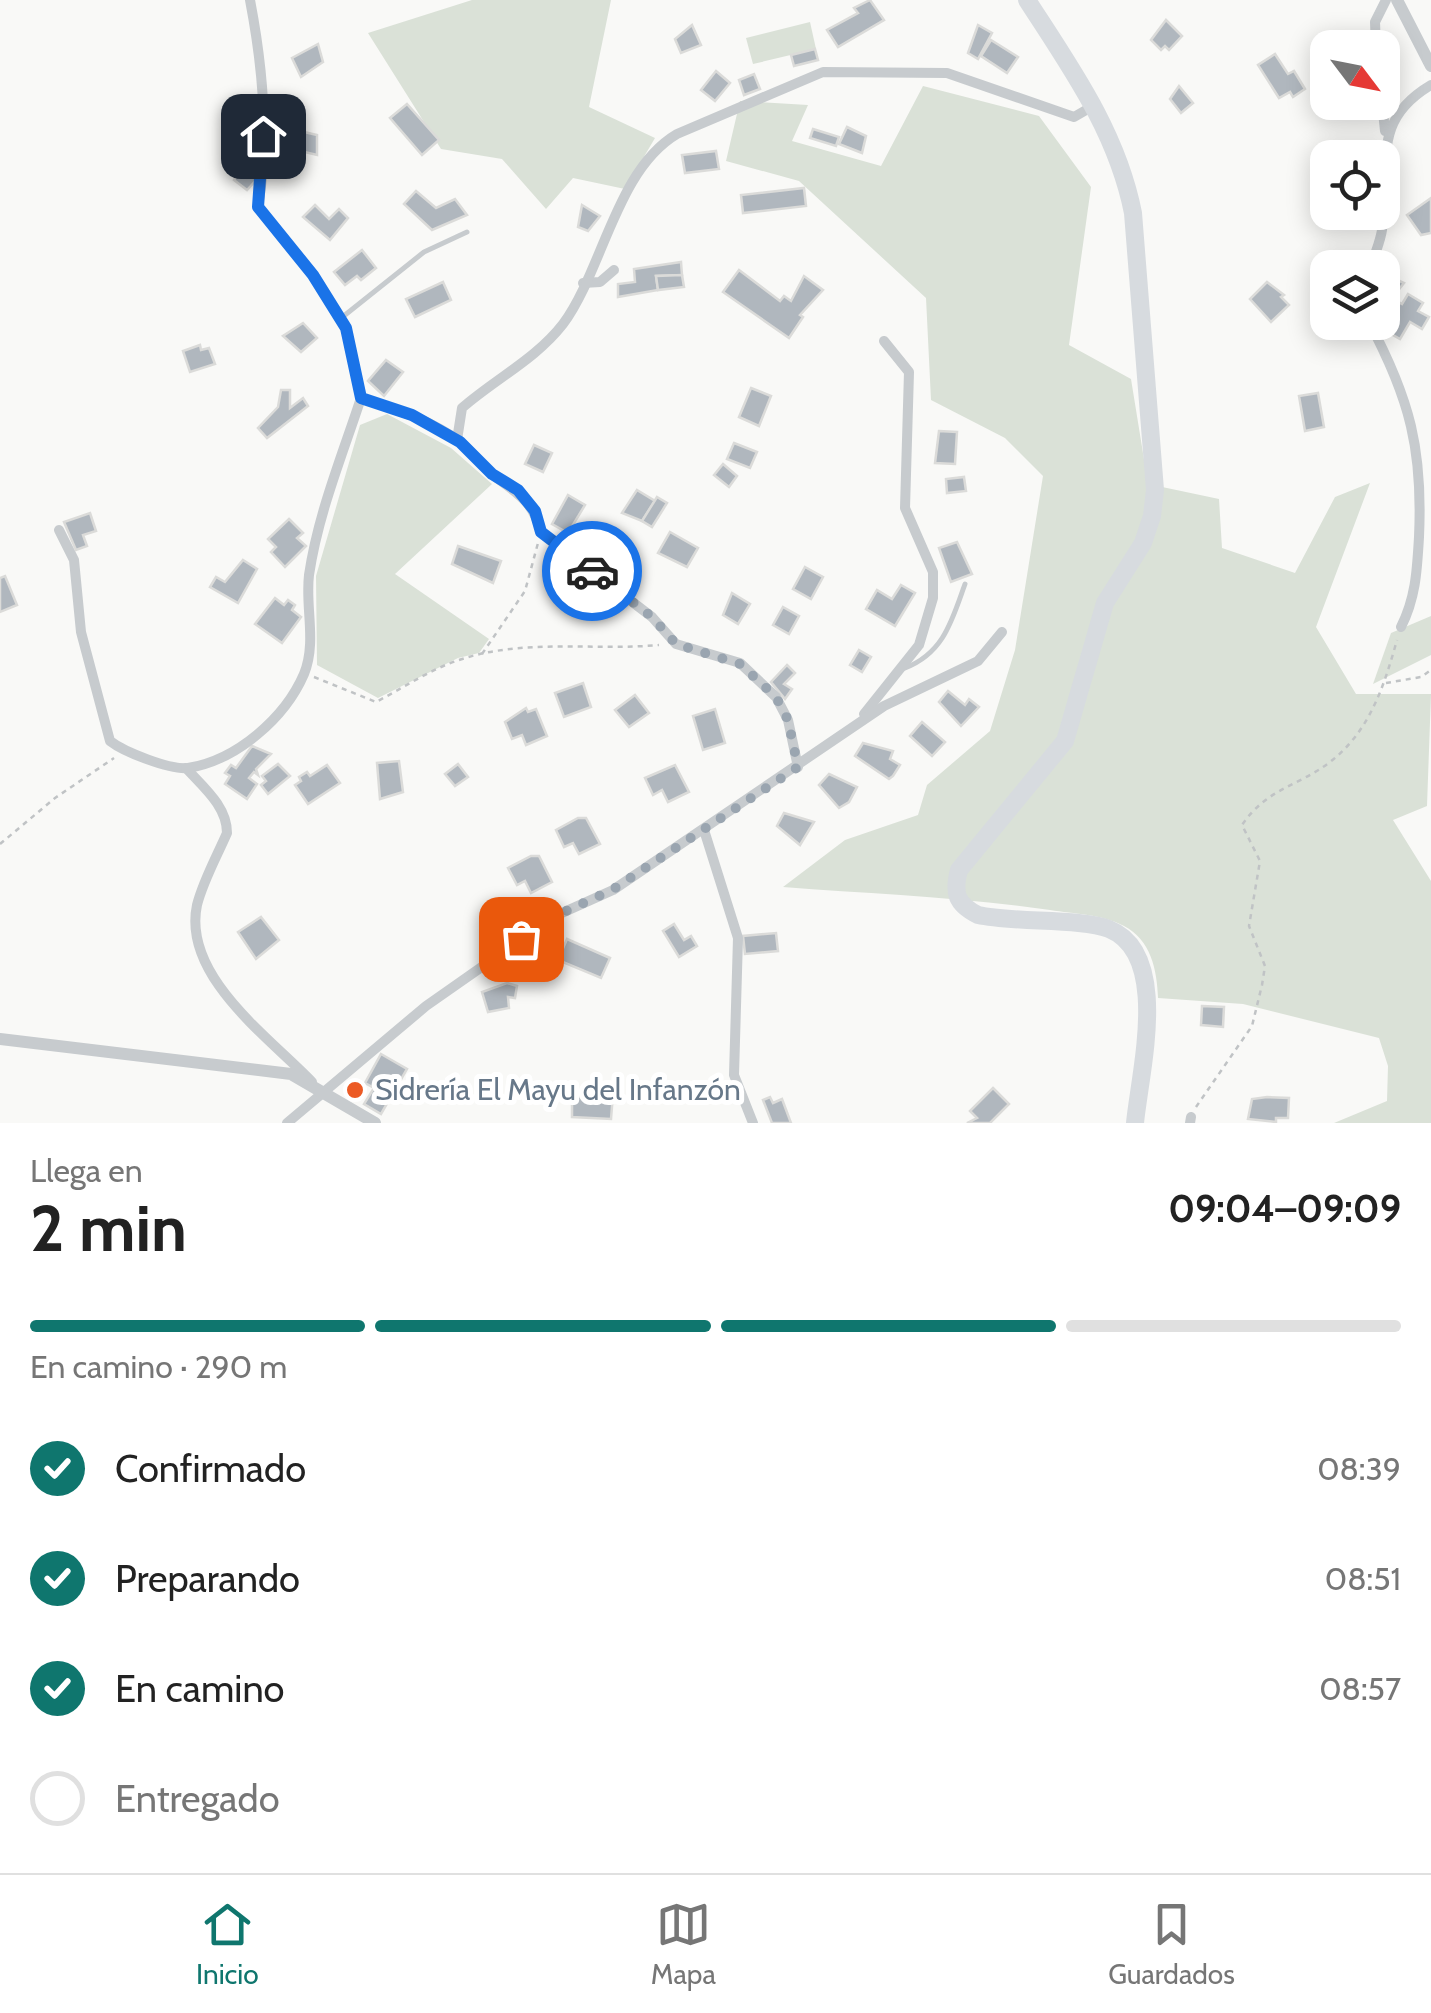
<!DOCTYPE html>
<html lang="es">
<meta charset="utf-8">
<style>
body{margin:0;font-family:Cabin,sans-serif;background:#f2f2f2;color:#222;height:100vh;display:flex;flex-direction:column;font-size:38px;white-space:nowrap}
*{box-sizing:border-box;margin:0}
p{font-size:32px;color:#767676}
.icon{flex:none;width:55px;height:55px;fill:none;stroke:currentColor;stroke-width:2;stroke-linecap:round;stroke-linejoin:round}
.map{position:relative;height:1123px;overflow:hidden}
.drawer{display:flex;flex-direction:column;background:#fff;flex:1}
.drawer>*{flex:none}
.needle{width:65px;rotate:122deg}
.controls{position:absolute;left:1310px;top:30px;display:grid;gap:20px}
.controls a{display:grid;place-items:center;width:90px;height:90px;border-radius:20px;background:#fff;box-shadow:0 5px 25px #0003;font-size:50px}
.pin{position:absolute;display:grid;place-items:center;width:85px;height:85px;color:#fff;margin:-42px;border-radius:20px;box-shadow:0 5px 15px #0006}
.courier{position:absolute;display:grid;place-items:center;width:100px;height:100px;margin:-50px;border:8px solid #1a73e8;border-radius:50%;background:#fff;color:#222;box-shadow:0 2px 12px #0007}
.head em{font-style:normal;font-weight:800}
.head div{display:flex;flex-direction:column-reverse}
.head{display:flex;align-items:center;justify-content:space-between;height:170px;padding:0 30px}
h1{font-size:65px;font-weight:800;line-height:75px}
.bar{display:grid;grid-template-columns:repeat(4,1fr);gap:15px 10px;align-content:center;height:120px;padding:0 30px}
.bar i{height:12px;border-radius:8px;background:#e0e0e0}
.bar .active{background:#0f766e}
.bar p{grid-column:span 4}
ol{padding:0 30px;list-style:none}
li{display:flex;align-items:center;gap:30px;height:110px}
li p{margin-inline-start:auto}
li .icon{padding:10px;border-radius:50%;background:#0f766e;color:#fff;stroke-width:4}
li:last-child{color:#767676}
li i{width:55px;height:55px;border:5px solid #e0e0e0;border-radius:50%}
.tabs{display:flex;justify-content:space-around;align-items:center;height:140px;border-top:2px solid #e0e0e0;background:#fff;font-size:28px;color:#767676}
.tabs a{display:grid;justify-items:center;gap:5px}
.tabs .active{color:#0f766e}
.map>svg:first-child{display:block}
.green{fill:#dae1d7}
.building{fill:#b0b7be;stroke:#dbdbd9;stroke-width:2.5}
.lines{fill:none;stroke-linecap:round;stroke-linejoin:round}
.path{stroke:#c0c3c5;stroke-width:2.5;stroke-dasharray:5 5;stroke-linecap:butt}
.service{stroke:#c7cbce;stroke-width:5}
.minor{stroke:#c7cbce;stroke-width:10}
.tertiary{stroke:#c7cbce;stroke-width:12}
.trunk{stroke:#d7dbdf;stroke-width:18}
.done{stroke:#9aa5b0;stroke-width:10;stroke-dasharray:0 18}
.route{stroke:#1a73e8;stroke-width:12}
.poi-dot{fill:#ec5a24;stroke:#fff;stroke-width:4}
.labels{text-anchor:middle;stroke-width:10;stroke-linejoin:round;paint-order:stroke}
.poi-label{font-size:30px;fill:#677889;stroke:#fff;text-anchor:start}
</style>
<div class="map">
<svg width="1431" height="1123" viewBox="0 0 1431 1123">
<rect width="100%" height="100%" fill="#f9f9f7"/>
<g class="green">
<polygon points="472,0 611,0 589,107 655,138 625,189 573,178 546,209 502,159 441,149 368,33"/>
<polygon points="810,22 816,49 753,64 746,38"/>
<path d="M 923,86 L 1039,116 L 1091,187 L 1069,345 L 1131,379 L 1148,484 L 1219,499 L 1222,548 L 1295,573 L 1335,497 L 1370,483 L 1316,627 L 1356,694 L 1431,694 L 1427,806 L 1393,820 L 1431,881 L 1431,1123 L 1334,1123 L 1387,1101 L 1388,1066 L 1379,1038 L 1243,1004 L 1158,998 C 1157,970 1151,940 1124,926 C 1102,914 1074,914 1050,910 C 962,897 872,894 783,887 L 845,840 L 918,815 L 927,785 L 990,731 L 1015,650 L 1043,476 L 1005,438 L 931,400 L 926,298 L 799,181 L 726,161 L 740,101 L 808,105 L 792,141 L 881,166 Z"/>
<polygon points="387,414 451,448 492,484 395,574 489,639 479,653 458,658 378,698 317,665 316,576 360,425"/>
<polygon points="1431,616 1431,655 1373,684 1391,633"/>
</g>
<g class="building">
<polygon points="870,0 884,20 838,47 827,30 858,13 854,8"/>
<polygon points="1166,20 1182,36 1169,50 1165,46 1161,50 1151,40"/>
<polygon points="692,25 701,45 681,53 675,39"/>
<polygon points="978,25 992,33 978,59 968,53"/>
<polygon points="991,40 1018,57 1007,73 981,56"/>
<polygon points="318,44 323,62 301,77 292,58"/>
<polygon points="815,49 818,60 794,66 791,55"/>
<polygon points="1275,54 1288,74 1294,71 1305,89 1293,97 1290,92 1279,98 1258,65"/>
<polygon points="716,71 730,83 715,101 701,90"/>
<polygon points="754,74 760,89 744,95 739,80"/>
<polygon points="1179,86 1193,103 1181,113 1170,99"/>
<polygon points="407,104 439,140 422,155 390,118"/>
<polygon points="847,127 866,136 862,153 839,144"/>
<polygon points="813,129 839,137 836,146 810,138"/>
<polygon points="300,131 317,135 317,155 284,147 286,137 298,140"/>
<polygon points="716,151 719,169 685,173 682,155"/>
<polygon points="249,158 259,164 259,177 247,190 234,180"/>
<polygon points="804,188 806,206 743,213 741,195"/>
<polygon points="416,191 436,208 455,199 467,215 432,230 404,204"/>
<polygon points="1431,198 1431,233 1421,235 1407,215"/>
<polygon points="315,205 329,219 339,209 348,218 330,240 303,217"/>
<polygon points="582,205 600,216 588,231 578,227"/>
<polygon points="362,250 376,268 361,280 357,276 345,285 334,272"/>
<polygon points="681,262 682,275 656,276 658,290 618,297 618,284 635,282 634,269"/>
<polygon points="739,270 780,301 784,296 791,301 804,276 823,290 800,315 803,317 789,338 723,292"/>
<polygon points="1382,273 1404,283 1396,293 1382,284"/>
<polygon points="682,275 684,287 658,290 656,276"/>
<polygon points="443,282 451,300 415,317 406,299"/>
<polygon points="1267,282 1284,295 1281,297 1289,305 1271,322 1250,299"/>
<polygon points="1408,294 1423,303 1418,311 1429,317 1422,329 1410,322 1400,339 1379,327 1395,300 1402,304"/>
<polygon points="303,323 317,338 301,352 283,336"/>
<polygon points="200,345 201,350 209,348 215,364 190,372 183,351"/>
<polygon points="386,360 403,372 384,396 368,381"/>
<polygon points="751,388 771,396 759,426 739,417"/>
<polygon points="281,390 290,390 290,408 303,398 308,406 267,438 258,428 278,407"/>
<polygon points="1318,393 1324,427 1305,431 1299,396"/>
<polygon points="939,431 957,432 955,464 935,463"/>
<polygon points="734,443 757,452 750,468 727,459"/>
<polygon points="534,445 552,453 543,472 525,464"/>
<polygon points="723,464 737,476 729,487 714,475"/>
<polygon points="964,477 966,491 947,493 946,479"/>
<polygon points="637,490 655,501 642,521 622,513"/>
<polygon points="568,495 585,505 568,533 552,524"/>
<polygon points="657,497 667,503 652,527 642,521"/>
<polygon points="90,513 96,531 83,535 87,546 76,550 64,522"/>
<polygon points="289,519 303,533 297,538 306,546 285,567 271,552 276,547 268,539"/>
<polygon points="670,532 698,548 687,567 658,553"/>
<polygon points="957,542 972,574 951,582 939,548"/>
<polygon points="458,546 501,561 493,583 452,564"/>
<polygon points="243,560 257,569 238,603 210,587 216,577 225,582"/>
<polygon points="805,567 823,577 811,599 793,589"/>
<polygon points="5,576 17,605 0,612 0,578"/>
<polygon points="901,585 915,593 895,626 866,609 877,590 892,599"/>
<polygon points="732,593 750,604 738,624 723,615"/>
<polygon points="275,598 284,605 288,600 295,605 292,610 301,617 282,643 255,624"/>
<polygon points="783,607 799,616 789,634 773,625"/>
<polygon points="859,650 871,657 862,672 850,665"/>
<polygon points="787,665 795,673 784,684 792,689 785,699 771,682"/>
<polygon points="583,683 591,707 564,717 555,693"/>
<polygon points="948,691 965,705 969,699 979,707 961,726 939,702"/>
<polygon points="635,695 649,713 629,727 615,710"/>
<polygon points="526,708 528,712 536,709 547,736 526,745 522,735 512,739 505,722"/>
<polygon points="715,709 725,743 703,750 693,716"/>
<polygon points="922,722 945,742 932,756 910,736"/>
<polygon points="863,743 893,751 890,759 900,765 893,776 889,779 855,756"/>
<polygon points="252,746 271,754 256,769 258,775 254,772 249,778 257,784 247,799 225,784 230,776 225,773 231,765 236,768"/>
<polygon points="399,761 403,792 380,799 377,763"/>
<polygon points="278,764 290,776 268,794 261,785 266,781 262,776"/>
<polygon points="458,764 468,777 455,786 445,774"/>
<polygon points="327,765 340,783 308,804 295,785 301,781 299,777 307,772 310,776"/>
<polygon points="675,765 689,792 668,802 662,790 653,795 645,778"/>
<polygon points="829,774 857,787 849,802 839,808 819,785"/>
<polygon points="784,813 814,822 800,845 777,826"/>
<polygon points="578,818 586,818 600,844 579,854 573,843 564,847 556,830"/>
<polygon points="531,856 539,856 552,882 531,893 525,881 517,885 508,868"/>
<polygon points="261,917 279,940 256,959 238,932"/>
<polygon points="674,924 684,940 691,936 697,946 679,957 663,931"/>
<polygon points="776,933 778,951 745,954 743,936"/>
<polygon points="567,939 610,958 601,978 558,960"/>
<polygon points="507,983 517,986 515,998 508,997 509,1008 488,1012 482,992"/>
<polygon points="1202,1006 1224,1007 1223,1027 1201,1025"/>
<polygon points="381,1054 407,1069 381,1114 364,1104 374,1088 365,1083"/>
<polygon points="993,1088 1009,1104 990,1123 967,1123 977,1118 970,1111"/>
<polygon points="613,1094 611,1119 572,1117 572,1097"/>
<polygon points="770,1097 773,1103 782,1099 791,1123 772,1123 763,1100"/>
<polygon points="1267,1097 1289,1098 1288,1118 1276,1118 1276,1122 1248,1119 1252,1099"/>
</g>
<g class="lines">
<g class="path">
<polyline points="482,654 525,591 538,543"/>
<path d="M 314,677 L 376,702 C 403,688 431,669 459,660 C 523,638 594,651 659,645"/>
<polyline points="1386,683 1421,677 1431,670"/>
<polyline points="0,844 55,798 114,758"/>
<path d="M 1196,1107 L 1252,1026 L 1262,985 L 1265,966 L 1249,926 L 1260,861 L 1242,825 C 1267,788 1299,786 1330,762 C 1370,731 1384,686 1397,640"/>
</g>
<g class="service">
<polyline points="340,319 424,252 467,232"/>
<path d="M 905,668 C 944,653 952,620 965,584"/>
</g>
<g class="minor">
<path d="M 250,0 C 263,68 270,139 258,207 L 313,275 L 346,328 L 361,398 C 394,409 431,420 460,442 C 472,451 481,465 493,475 C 517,493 533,501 541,532 L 652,617 L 676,644 L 740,663 L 776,697 L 788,720 L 798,767"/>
<polyline points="1376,48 1375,22 1386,0"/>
<polyline points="1382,102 1385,131"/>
<path d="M 1371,268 C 1374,255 1380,243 1382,230 C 1393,168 1367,123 1431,85"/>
<polyline points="583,283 600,282 614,270"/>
<path d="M 1369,322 C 1410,399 1423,450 1419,537 C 1417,570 1416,597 1401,627"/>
<path d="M 457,440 L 462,408 C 495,379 536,359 563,324 C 603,270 616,170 677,134 L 823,72 L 947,73 L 1074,117 L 1093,106"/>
<path d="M 59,530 L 74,560 L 81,632 L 110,741 C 124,752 170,770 188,768 C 237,760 285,718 304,674 C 317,642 305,607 309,575 C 318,514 342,456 361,398"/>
<polyline points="864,714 919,645 933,598 933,572 905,508 909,372 884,341"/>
<path d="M 186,768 C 203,787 227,806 227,833 C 217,856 203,881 197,905 C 182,976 269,1037 312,1082"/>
<polyline points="704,830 738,938 734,1075 753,1123"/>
<polyline points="287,1123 426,1006 553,917 613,890 884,706 978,661 1002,632"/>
<polyline points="1190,1123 1191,1117"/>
</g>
<g class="tertiary">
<polyline points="1397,0 1431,66"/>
<polyline points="0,1039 291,1074 375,1123"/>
</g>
<path class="trunk" d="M 1027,0 C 1071,68 1117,132 1133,213 L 1155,490 L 1152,516 L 1143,543 L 1105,603 L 1065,741 L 959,870 C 953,893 956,904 978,915 C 1014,923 1082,918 1109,929 C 1171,954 1140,1071 1135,1123"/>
</g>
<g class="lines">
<polyline class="done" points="521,939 553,917 612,890 798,767 788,720 776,697 740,664 676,644 652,617 592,571"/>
<polyline class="route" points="263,136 258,207 313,275 346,328 361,398 412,415 460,442 492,474 518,490 535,511 541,532 592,571"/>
</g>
<circle class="poi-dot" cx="355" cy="1090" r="10"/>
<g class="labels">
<g class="poi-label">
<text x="375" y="1100">Sidrería El Mayu del Infanzón</text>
</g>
</g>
</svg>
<div class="controls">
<a><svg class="needle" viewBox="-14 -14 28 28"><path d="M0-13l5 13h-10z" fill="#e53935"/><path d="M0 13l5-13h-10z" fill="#767676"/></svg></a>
<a><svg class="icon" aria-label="locate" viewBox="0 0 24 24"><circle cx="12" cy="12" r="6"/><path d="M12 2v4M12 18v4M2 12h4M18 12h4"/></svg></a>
<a><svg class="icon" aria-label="layers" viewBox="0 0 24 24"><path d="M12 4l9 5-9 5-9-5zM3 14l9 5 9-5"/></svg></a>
</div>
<div class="pin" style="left:521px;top:939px;background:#ea580c"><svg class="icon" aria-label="bag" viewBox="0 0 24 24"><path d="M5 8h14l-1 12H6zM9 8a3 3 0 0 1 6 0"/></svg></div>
<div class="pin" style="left:263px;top:136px;background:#1f2937"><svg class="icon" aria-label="home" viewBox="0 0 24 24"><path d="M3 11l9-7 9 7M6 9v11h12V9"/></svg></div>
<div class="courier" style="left:592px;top:571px"><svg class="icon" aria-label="car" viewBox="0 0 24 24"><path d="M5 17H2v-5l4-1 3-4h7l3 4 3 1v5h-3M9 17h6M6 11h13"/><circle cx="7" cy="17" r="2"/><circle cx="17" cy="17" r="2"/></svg></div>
</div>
<section class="drawer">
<div class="head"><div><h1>2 min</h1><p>Llega en</p></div><em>09:04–09:09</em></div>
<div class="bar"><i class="active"></i><i class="active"></i><i class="active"></i><i></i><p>En camino · 290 m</p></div>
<ol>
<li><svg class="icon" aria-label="check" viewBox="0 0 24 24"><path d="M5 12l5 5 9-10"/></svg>Confirmado<p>08:39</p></li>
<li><svg class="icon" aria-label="check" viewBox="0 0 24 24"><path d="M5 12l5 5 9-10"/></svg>Preparando<p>08:51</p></li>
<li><svg class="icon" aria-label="check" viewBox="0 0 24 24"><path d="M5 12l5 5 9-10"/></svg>En camino<p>08:57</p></li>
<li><i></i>Entregado</li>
</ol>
</section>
<nav class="tabs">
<a class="active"><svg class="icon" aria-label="home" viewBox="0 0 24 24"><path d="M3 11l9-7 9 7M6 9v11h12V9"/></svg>Inicio</a>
<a><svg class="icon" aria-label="map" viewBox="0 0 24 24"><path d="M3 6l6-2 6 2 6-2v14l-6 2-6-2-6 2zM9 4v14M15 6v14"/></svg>Mapa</a>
<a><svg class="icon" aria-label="saved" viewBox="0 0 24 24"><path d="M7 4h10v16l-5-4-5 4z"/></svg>Guardados</a>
</nav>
